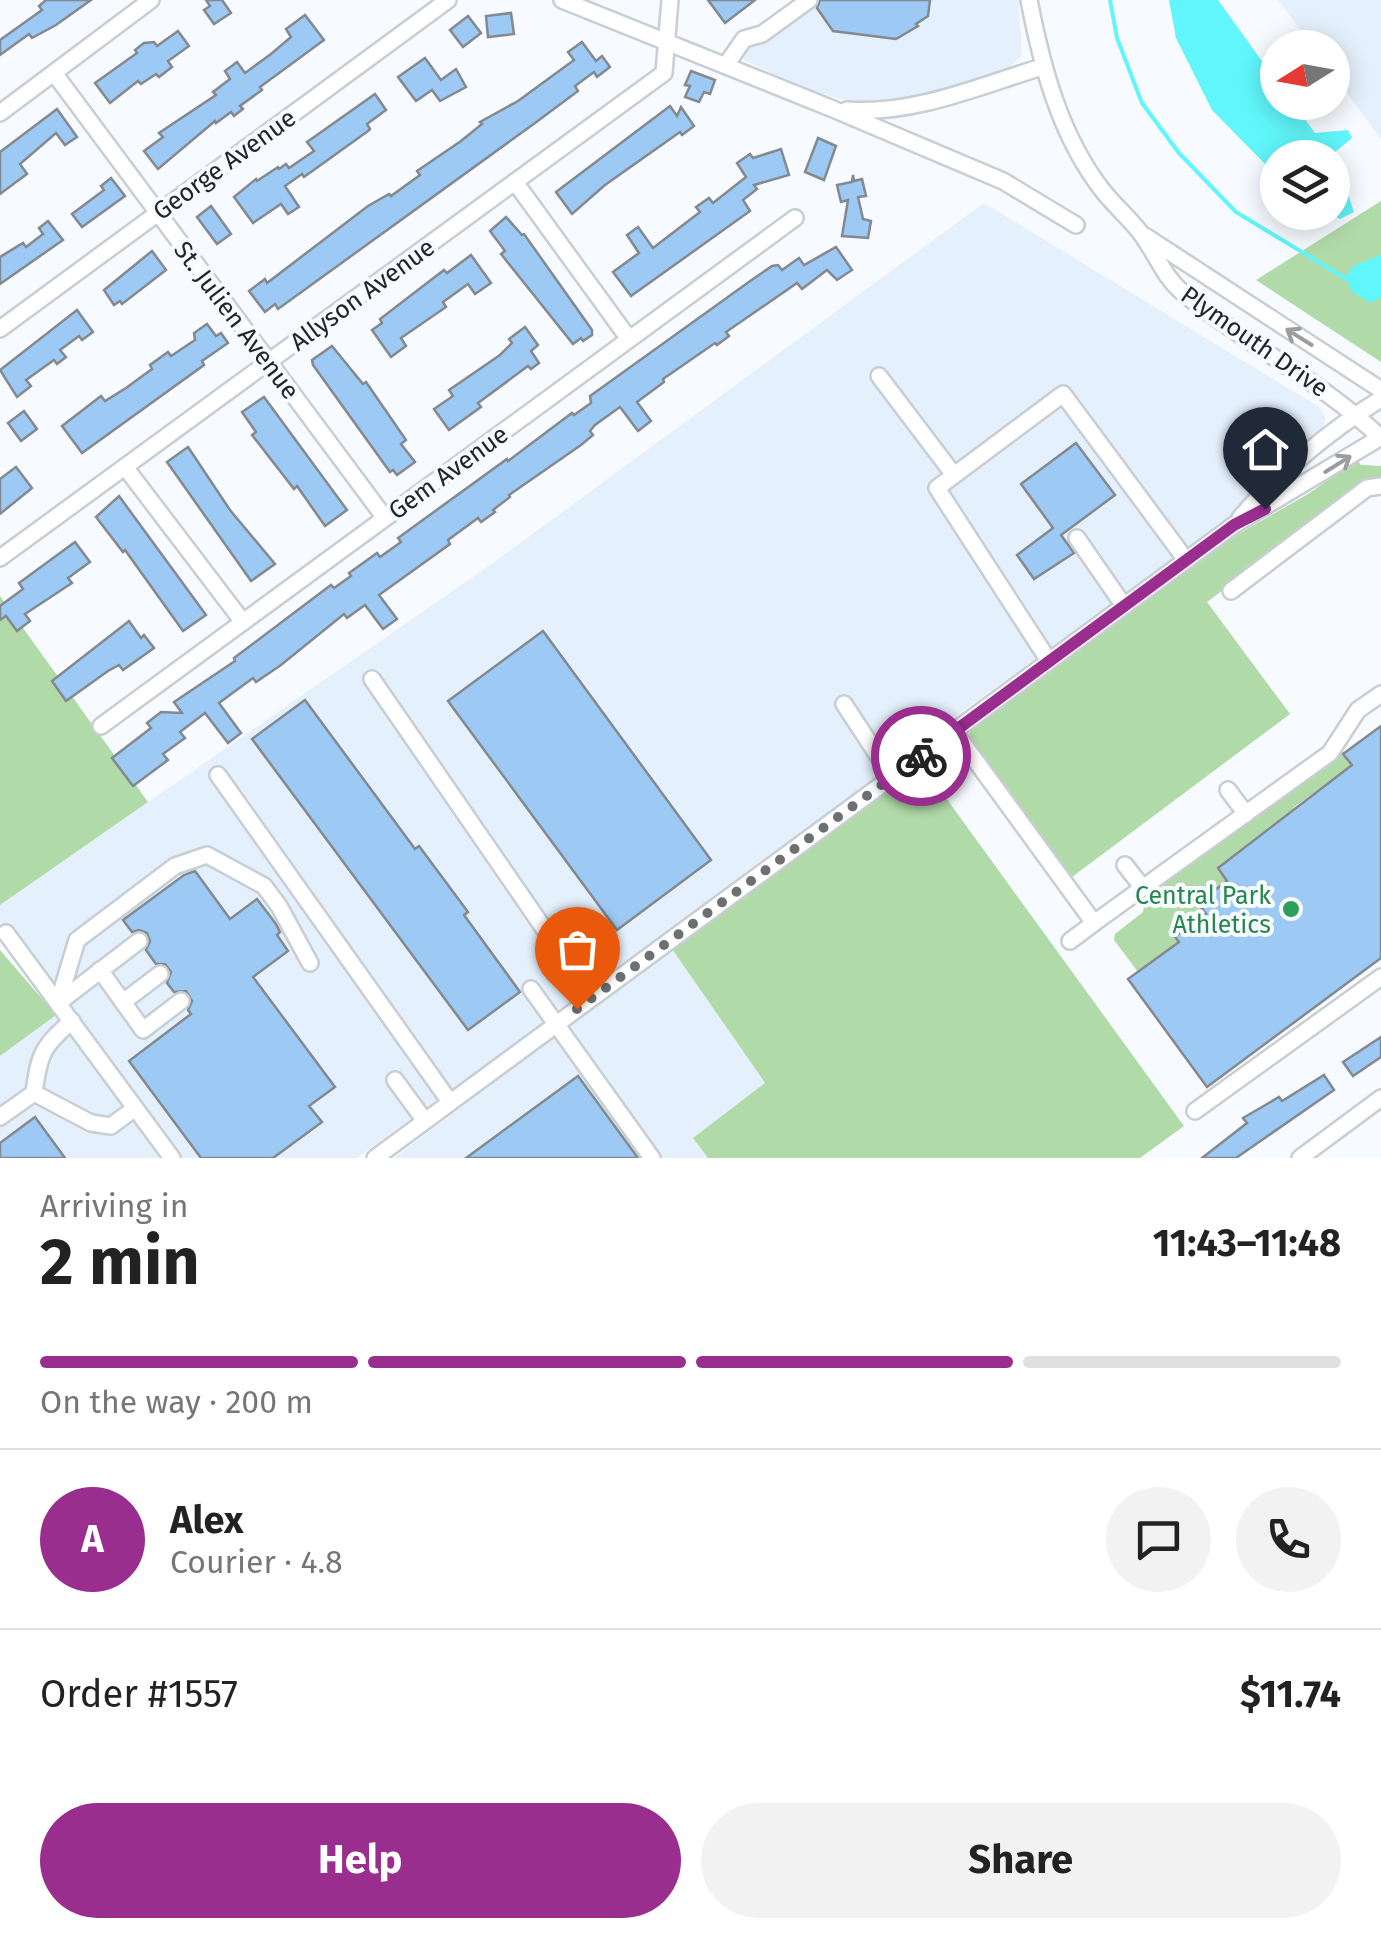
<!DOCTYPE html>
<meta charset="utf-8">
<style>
body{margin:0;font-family:"Fira Sans",sans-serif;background:#f2f2f2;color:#222;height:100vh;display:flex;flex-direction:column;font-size:38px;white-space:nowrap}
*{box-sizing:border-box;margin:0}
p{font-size:32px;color:#767676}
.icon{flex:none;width:55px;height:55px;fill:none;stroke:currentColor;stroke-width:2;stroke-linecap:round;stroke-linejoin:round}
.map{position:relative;height:1158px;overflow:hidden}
.panel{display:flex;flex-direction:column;background:#fff;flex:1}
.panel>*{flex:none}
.needle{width:65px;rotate:259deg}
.controls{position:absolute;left:1260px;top:30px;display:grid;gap:20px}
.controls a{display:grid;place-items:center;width:90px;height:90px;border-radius:50%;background:#fff;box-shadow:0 5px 25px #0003;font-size:50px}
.pin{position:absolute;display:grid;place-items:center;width:85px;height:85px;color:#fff;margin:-102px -42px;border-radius:50% 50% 50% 0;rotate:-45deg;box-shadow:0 0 10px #0007}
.pin .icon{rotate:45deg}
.courier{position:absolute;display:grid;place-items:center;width:100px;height:100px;margin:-50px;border:8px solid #992e8f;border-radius:50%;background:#fff;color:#222;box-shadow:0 2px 12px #0007}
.headline em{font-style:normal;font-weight:700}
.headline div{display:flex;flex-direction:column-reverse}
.headline{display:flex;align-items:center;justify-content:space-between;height:170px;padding:0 40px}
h1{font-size:65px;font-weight:700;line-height:75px}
.bar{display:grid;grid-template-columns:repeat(4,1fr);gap:15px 10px;align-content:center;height:120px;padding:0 40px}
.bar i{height:12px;border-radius:8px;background:#e0e0e0}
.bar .active{background:#992e8f}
.bar p{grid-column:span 4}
.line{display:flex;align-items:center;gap:25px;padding:0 40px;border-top:2px solid #e0e0e0}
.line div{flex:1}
.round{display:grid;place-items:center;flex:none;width:105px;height:105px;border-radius:52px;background:#f2f2f2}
.cta{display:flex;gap:20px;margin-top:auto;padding:20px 40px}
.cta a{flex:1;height:115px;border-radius:60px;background:#992e8f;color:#fff;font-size:40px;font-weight:700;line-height:115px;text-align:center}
.cta a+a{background:#f2f2f2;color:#222}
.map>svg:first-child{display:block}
.built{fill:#e4f0fb}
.green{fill:#b1daa9}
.water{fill:#60f6fb}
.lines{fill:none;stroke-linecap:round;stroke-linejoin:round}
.stream{stroke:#60f6fb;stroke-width:4}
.building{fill:#9dcaf4;stroke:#83898e;stroke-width:2.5}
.minor-casing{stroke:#c8ced3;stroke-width:20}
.minor{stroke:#fff;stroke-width:15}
.oneway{stroke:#9c9c9e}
.done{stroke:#6d6f72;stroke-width:10;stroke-dasharray:0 18}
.route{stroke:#992e8f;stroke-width:12}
.leisure-dot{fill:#2e9e5b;stroke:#f7fafe;stroke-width:4}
.labels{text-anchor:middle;stroke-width:8;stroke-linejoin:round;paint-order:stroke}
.street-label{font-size:25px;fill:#222427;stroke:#f7fafe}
.leisure-label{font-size:25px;fill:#27864d;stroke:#f7fafe;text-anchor:end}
</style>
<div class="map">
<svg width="1381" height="1158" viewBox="0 0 1381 1158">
<rect width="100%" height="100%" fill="#f7fafe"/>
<g class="built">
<polygon points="801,0 1018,0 1022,55 1006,71 918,98 878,103 851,102 800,87 726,51 733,39 767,24"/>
<polygon points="1278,0 1381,0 1381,139 1333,74 1332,48 1313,47"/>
<polygon points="984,203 1319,407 1325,417 1323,430 1226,522 914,746 835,810 357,1158 180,1158 0,921 0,905 493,563"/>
<polygon points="672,949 765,1084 694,1137 708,1158 394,1158"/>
<polygon points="56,1015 162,1158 0,1158 0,1056"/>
</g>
<g class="green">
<polygon points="1381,201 1381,362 1256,280"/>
<polygon points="1357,460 1361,465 1381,466 1381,477 1368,482 1207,602 1290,714 1068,880 968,744 970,730 1233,537 1308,494"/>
<polygon points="0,596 148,802 0,905"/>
<polygon points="954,742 972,766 941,791 1184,1126 1140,1158 708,1158 693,1138 765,1083 672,949"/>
<polygon points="1343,751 1352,765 1293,808 1297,815 1279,823 1218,868 1227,881 1198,902 1206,914 1179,942 1138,972 1114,940 1115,934 1143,912 1145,896"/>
<polygon points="0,950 56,1015 0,1056"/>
</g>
<g class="water">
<polygon points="1169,0 1218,0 1277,82 1278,102 1293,103 1315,133 1348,130 1352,138 1334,153 1354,212 1340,219 1331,213 1332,158 1278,158 1277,176 1212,110 1176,38"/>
<polygon points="1381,255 1381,297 1371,303 1352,292 1345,278 1353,266"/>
</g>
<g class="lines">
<polyline class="stream" points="1110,0 1117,38 1142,103 1179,153 1236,212 1345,278"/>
</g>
<g class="building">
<polygon points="46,0 91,0 56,25 32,38 29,34 0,55 0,40 42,10 39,6"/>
<polygon points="206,0 222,0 231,13 214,24 204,10 210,6"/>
<polygon points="708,0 755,0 725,23"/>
<polygon points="820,0 930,0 928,16 916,24 918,26 896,39 833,31 817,8"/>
<polygon points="511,13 514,34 488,37 486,16"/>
<polygon points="305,15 324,40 260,87 262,90 240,106 243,109 234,116 231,112 216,123 215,121 158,169 144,151 163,137 159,133 216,95 213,92 230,79 225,71 237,62 245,73 271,54 291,37 286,29"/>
<polygon points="468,16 481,33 463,47 450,30"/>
<polygon points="178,31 189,46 168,61 172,67 159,77 156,74 141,84 138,81 110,103 95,83 137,53 135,50 144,43 154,42 157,46"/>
<polygon points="582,42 596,61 602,56 610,67 597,77 594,72 575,86 578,91 535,123 278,309 275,304 265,312 249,291 265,279 267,283 368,206 389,194 391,196 420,175 417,171 461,141 482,124 480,122 518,101 574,60 568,52"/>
<polygon points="425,58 441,80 456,69 466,87 440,101 432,90 416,101 398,77"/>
<polygon points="691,71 715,80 710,94 704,92 699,102 685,97 690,86 685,85"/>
<polygon points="375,94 386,110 367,124 370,129 368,131 304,177 302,174 285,186 299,207 288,214 281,204 253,223 234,197 256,179 257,181 278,167 279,169 286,164 289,168 314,151 307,142"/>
<polygon points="670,106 677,116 681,107 694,126 682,135 680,132 605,185 572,214 556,192"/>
<polygon points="57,109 77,137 65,145 56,133 20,164 27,174 0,194 0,152"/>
<polygon points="818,138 836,146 824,180 805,172"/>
<polygon points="781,149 789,175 754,185 757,189 743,200 750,211 631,296 613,272 639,253 627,235 638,227 653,248 700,212 696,207 709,198 713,203 746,177 737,163 750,154 753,158"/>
<polygon points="853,175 854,181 862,179 866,196 858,197 863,219 871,221 868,238 842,236 848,200 841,202 837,185 852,182"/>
<polygon points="111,178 125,196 82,227 72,214 104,190 101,186"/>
<polygon points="211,206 231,234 217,244 197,217"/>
<polygon points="506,217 522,235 524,234 592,330 592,335 583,341 581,338 573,344 501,254 505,251 490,231"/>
<polygon points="48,221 63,240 0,284 0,257 23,243 26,247 43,234 39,228"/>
<polygon points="836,247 852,270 837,280 827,270 802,289 797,283 726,332 729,336 717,345 715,343 663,379 664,382 637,402 651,421 638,431 620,407 595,425 590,431 593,435 581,445 509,495 510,497 493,510 495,512 481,522 478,518 448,540 450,544 379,595 397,619 383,629 365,605 347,618 344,614 281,665 256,682 253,678 219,703 241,733 228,743 205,713 180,732 185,738 163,754 168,760 133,786 112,758 151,728 147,723 161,712 182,713 174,702 235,661 234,658 331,585 334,588 351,576 349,573 377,553 380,557 401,542 398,538 507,459 508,461 572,413 574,415 591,403 590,396 753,279 772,266 778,265 782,270 799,258 804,265"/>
<polygon points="152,251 166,270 122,304 120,301 114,305 104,290"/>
<polygon points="471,255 491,283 475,294 468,284 443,302 446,307 401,338 406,346 391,357 372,330 382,323 380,319 444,270 447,273"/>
<polygon points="77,310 93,332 82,340 79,336 60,350 66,357 57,364 54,360 26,380 31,386 17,397 0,370"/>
<polygon points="207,324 216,336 221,333 228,343 202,361 204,365 82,453 62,426 101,396 105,401 126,388 152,369 150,365 168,352 171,356 195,340 194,333"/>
<polygon points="525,327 538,345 531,351 539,363 531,369 528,366 478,403 481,407 449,430 434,409 453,396 449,390 500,355 512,343 509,339"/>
<polygon points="332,346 363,384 366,382 406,440 401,444 415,462 397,475 393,470 390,472 313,365 312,360"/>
<polygon points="264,397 347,510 325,526 297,486 294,489 252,435 256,432 242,412"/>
<polygon points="24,411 37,429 21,441 8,423"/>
<polygon points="1076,443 1115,495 1061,535 1074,553 1034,579 1017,555 1053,528 1021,484"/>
<polygon points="188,447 230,510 275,564 251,581 167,462"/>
<polygon points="16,467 32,488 0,514 0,479"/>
<polygon points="119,496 206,615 183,631 125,550 123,552 96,517"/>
<polygon points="75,542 90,562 68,578 72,583 25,614 30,621 17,631 6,616 0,620 0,606 23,589 19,583"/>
<polygon points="129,621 141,638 144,635 154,648 123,670 119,665 108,671 66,701 52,681"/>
<polygon points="543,631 711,860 617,930 448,701"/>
<polygon points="305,700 415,849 419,846 468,912 464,915 520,992 468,1030 252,739"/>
<polygon points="1381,726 1381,958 1207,1087 1128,979 1179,942 1175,937 1206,914 1198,903 1227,881 1218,868 1352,765 1343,754"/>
<polygon points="195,871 230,919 257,899 276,924 280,932 277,935 288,951 253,977 335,1087 309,1106 322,1122 273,1158 201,1158 129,1061 191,1014 188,1010 192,1001 186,991 174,992 167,983 171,972 165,964 156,964 146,950 150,941 147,933 139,930 132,932 123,920 184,875"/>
<polygon points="1381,1037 1381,1057 1353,1076 1343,1062"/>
<polygon points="1324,1075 1334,1090 1259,1142 1236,1158 1202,1158 1247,1123 1243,1118 1279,1097 1282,1101"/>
<polygon points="578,1076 638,1158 466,1158"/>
<polygon points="35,1117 65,1158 0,1158 0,1143"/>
</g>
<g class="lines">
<g class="minor-casing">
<g id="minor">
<polyline points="562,0 833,109 1003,181 1076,225"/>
<path d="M 1029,0 C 1042,67 1060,136 1103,191 C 1114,205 1128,217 1139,231 C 1156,252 1162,275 1183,293 C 1247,345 1321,381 1381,438"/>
<polyline points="726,65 744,39 762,34 809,0"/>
<polyline points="54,73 385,518"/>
<path d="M 847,110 C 914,115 979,86 1042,67"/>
<polyline points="0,113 151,0"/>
<polyline points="515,182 629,339"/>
<polyline points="1145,236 1381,390"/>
<polyline points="0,329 448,0"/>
<polyline points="879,376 954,475"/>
<polyline points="125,467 243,622"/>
<path d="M 1240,518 C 1276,475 1333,428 1381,399"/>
<polyline points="1077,538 1124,606"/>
<polyline points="0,558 664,73 670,0"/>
<polyline points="1231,591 1367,488 1381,486"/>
<polyline points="1049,661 937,488 1063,394 1186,560"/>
<polyline points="372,679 556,946 597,994"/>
<polyline points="844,704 892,777"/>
<polyline points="101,726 795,218"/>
<polyline points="954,731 1094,923 1330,753 1358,710 1381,694"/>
<polyline points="218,775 450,1102"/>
<polyline points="1228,790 1246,814"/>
<polyline points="1125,865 1143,888"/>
<polyline points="6,933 172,1158"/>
<polyline points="1070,941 1094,923"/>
<polyline points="100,970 143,1030 181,1001"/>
<polyline points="531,989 652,1158"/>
<polyline points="123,1002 160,974"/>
<polyline points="58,1003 77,940 175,866 207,855 264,886 279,906 310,963"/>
<polyline points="58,1003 139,941"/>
<polyline points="395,1080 425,1121"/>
<path d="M 34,1093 C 39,1055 42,1046 72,1021"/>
<polyline points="1195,1111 1381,977"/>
<polyline points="0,1117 34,1093 91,1123 111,1126 135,1108"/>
<polyline points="375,1158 1234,525 1381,437"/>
<polyline points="1300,1158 1381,1098"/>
</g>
</g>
<use href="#minor" class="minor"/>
</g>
<defs><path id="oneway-shaft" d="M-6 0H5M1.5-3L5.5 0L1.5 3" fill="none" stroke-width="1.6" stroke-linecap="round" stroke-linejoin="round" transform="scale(2.5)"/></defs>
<g class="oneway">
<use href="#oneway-shaft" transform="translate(1299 337) rotate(-148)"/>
<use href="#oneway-shaft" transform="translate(1338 464) rotate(-32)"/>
</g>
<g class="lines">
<polyline class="done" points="577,1009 921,756"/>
<polyline class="route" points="921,756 1234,525 1265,509"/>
</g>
<circle class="leisure-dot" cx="1291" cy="909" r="10"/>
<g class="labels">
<g class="street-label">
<text transform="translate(224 164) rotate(-36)" y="9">George Avenue</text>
<text transform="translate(362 294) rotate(-36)" y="9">Allyson Avenue</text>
<text transform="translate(237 320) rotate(53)" y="9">St. Julien Avenue</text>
<text transform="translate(1255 341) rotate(35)" y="9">Plymouth Drive</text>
<text transform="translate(448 472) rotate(-36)" y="9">Gem Avenue</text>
</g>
<g class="leisure-label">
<text x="1271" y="904">Central Park<tspan x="1271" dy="29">Athletics</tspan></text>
</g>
</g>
</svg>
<div class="controls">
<a><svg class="needle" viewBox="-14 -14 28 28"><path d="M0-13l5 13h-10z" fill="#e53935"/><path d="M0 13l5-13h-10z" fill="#767676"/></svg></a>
<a><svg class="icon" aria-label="layers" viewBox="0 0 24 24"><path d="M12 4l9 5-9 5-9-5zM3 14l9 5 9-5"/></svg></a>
</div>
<div class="pin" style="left:577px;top:1009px;background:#ea580c"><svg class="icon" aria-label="bag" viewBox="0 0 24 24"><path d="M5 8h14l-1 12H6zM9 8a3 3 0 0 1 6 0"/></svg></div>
<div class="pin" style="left:1265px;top:509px;background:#1f2937"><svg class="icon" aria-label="home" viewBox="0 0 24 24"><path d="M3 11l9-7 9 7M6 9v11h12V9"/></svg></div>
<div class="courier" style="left:921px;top:756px"><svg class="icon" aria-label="bike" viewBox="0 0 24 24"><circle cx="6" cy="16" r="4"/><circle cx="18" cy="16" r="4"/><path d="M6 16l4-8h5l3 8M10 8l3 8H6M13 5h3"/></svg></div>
</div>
<section class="panel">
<div class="headline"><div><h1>2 min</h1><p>Arriving in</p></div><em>11:43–11:48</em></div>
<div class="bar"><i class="active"></i><i class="active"></i><i class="active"></i><i></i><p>On the way · 200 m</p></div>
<div class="line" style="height:180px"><b class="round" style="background:#992e8f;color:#fff">A</b><div><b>Alex</b><p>Courier · 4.8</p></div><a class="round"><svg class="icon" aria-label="chat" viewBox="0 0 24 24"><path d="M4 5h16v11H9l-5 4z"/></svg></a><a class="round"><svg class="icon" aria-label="phone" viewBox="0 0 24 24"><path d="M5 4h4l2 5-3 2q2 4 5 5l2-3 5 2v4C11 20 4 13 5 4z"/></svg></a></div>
<div class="line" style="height:130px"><div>Order #1557</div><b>$11.74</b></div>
<div class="cta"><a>Help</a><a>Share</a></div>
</section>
